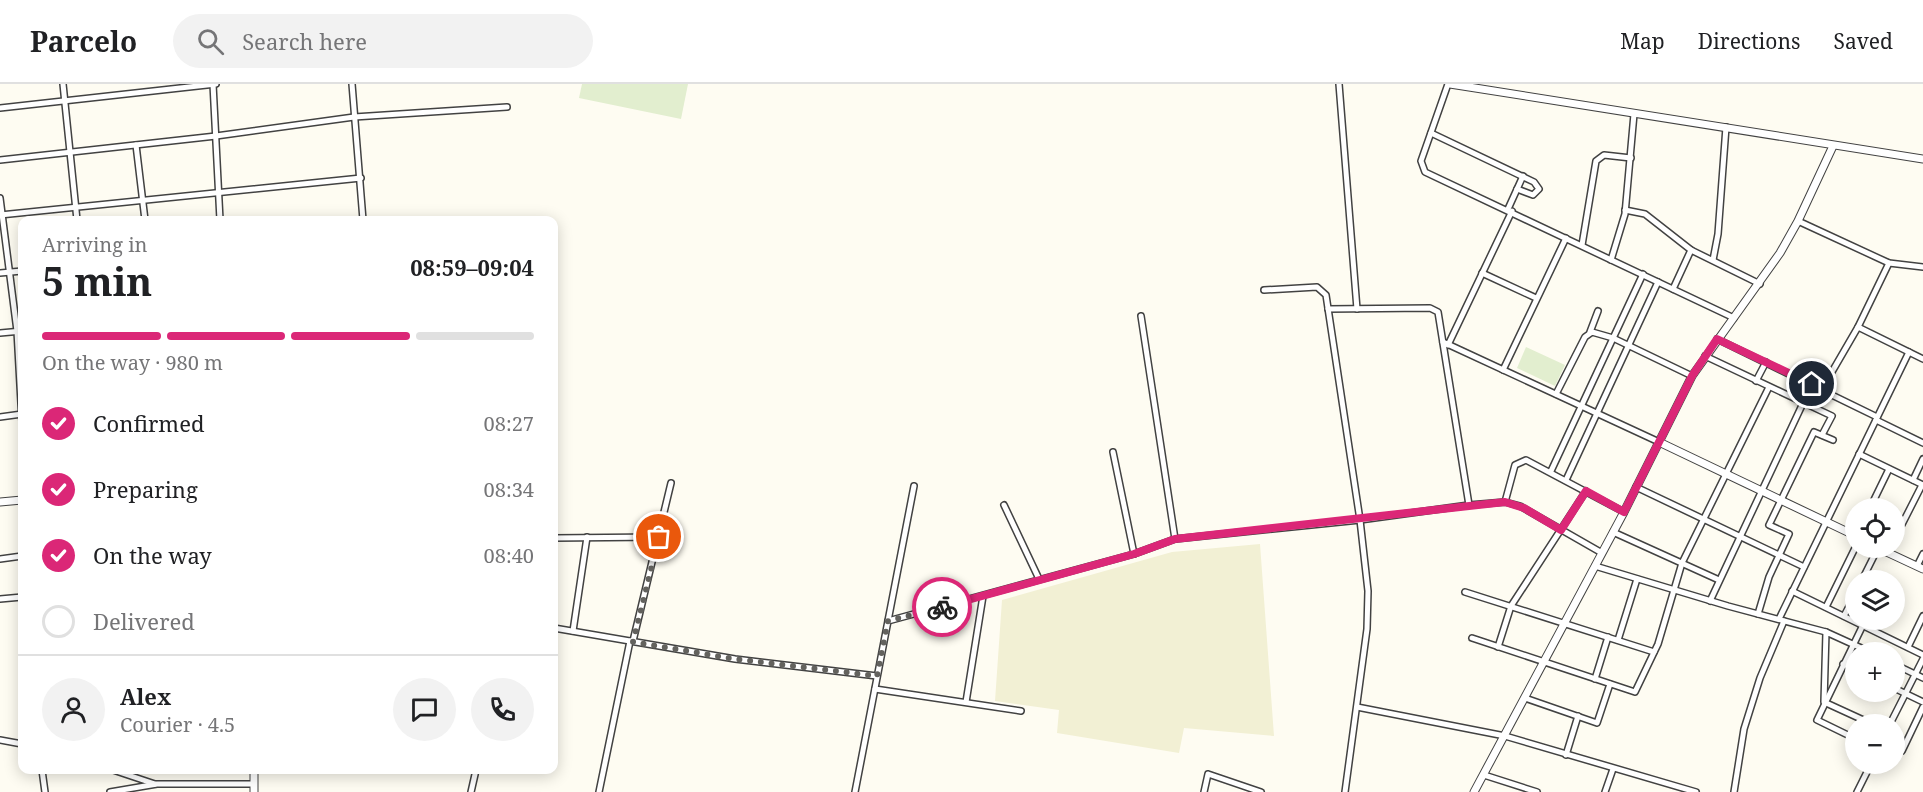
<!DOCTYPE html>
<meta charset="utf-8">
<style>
body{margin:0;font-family:"Noto Serif",serif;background:#f2f2f2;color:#202124;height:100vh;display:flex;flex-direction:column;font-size:22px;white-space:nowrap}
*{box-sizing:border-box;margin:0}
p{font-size:20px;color:#757577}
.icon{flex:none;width:33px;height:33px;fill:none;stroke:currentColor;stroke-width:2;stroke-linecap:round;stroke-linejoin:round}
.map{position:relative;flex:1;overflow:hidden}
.drawer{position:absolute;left:18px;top:132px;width:540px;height:558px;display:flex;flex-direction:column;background:#fff;border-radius:12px;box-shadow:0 3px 15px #0003}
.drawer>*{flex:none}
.tools{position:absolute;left:1845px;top:414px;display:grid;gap:12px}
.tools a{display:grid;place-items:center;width:60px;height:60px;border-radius:50%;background:#fff;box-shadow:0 3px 15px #0003;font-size:30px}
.pin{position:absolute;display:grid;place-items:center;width:51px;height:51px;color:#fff;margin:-26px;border:3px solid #fff;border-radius:50%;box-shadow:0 2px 6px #0007}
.courier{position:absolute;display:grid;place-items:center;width:60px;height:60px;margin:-30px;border:4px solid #db2777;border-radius:50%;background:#fff;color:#222;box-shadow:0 2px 8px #0007}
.headline em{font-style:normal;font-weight:700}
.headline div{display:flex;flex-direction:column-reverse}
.headline{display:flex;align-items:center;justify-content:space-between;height:102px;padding:0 24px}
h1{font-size:39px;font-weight:700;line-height:45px}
.bar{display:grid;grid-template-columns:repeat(4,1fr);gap:9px 6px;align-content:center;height:72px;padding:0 24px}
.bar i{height:8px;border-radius:4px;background:#e0e0e0}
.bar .on{background:#db2777}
.bar p{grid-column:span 4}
.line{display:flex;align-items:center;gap:15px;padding:0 24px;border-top:2px solid #e0e0e0}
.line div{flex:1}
.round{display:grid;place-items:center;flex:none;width:63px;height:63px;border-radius:32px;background:#f2f2f2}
ol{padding:0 24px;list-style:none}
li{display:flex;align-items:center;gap:18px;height:66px}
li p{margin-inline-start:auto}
li .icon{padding:6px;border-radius:50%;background:#db2777;color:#fff;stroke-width:4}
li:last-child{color:#757577}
li i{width:33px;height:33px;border:3px solid #e0e0e0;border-radius:50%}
header{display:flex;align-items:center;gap:36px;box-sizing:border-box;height:84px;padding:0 30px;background:#fff;border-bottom:2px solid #e0e0e0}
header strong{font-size:28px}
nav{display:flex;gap:33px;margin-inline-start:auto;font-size:21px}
.search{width:420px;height:54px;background:#f2f2f2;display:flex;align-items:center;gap:15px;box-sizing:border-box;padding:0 21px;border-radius:33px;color:#757577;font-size:22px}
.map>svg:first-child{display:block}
.farmland{fill:#f2f0d4}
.pitch{fill:#e2eecf}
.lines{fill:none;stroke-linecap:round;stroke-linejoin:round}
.minor-casing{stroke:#424242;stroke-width:8}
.tertiary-casing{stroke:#424242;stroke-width:9}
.minor{stroke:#fff;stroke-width:5}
.tertiary{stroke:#fff;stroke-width:7}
.done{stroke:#63625e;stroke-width:6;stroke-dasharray:0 10.8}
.route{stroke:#db2777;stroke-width:8}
</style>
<header>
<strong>Parcelo</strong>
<div class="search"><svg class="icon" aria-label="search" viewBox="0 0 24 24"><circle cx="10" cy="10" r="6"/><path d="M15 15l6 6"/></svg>Search here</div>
<nav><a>Map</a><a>Directions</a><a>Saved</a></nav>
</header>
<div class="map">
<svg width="1923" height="708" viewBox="0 0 1923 708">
<rect width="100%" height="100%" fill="#fefcf2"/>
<polygon class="farmland" points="1260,460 1274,652 1184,644 1179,669 1057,649 1059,626 995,617 1002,516 1172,468"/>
<g class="pitch">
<polygon points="582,0 688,0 681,35 579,14"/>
<polygon points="1526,263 1565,281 1555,302 1517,284"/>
</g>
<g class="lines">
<g class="minor-casing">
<g id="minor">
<polyline points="63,0 77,136"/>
<polyline points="213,0 220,136"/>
<polyline points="352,0 363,136"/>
<polyline points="1339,0 1357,225"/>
<polyline points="1448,0 1421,77 1425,88 1734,234"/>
<polyline points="0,24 216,0"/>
<polyline points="1431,49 1534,98 1539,105 1533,111 1517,105"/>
<polyline points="136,61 145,136"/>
<polyline points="0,76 216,52 354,33 507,23"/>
<polyline points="0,114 17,247 22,337"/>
<polyline points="1508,125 1523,92"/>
<polyline points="1625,126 1645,130 1691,166 1760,200"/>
<polyline points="0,131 361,94"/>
<polyline points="1798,137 1889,179 1923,183"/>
<polyline points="1582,161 1596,77 1604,71 1631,74"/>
<polyline points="1611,176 1625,130 1634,30"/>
<polyline points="1713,176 1718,150 1726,43"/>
<polyline points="0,189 22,187"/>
<polyline points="1482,189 1536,214"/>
<polyline points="1673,205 1691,166"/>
<polyline points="1264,206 1317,203 1326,211 1360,436 1368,507 1367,545 1345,708"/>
<polyline points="1328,225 1430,224 1438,228 1469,421"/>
<polyline points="1141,232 1175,455"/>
<polyline points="1858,243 1923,275"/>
<polyline points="1590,248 1598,227"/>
<polyline points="0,249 22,247"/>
<polyline points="1717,255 1877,333"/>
<polyline points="1443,258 1659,358"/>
<polyline points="1448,261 1512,127"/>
<polyline points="1705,272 1832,332 1822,351"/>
<polyline points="1503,286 1566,154"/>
<polyline points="1756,297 1766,278"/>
<polyline points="1822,305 1858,243 1889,179"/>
<polyline points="1556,310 1585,253 1592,248 1613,254 1692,292"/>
<polyline points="0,333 22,330"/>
<polyline points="1876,336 1923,359"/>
<polyline points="1113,368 1134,470"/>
<polyline points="1859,370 1923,401"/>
<polyline points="1551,387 1643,190"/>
<polyline points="1566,396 1658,198"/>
<polyline points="1913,396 1923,375"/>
<polyline points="1636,403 1804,483"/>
<polyline points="1505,418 1515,381 1526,376 1624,428"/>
<polyline points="1004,421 1039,495"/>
<polyline points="1870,424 1889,385"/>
<polyline points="1613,448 1719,496"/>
<polyline points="554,454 659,453"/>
<polyline points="1894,456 1922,401"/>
<polyline points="0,475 22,472"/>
<polyline points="1595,482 1728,522 1826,548"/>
<polyline points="1917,482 1923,470"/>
<polyline points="1862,496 1878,464"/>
<polyline points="1792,507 1923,571"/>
<polyline points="1465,508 1654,568"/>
<polyline points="0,515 22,513"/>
<polyline points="1710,517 1812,300"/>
<polyline points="1826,523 1856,462"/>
<polyline points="1758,530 1769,493 1789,450 1769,441 1814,348 1833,356"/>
<polyline points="1844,532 1856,509"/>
<polyline points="1779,535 1909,268"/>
<polyline points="888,537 1134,470 1175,455 1360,436 1469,421 1505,418 1520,422 1602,469"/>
<polyline points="554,544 735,575 877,592"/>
<polyline points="573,547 587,453"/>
<polyline points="1472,554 1635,608 1658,560 1682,479 1769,303"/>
<polyline points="1618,556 1637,495"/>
<polyline points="633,557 671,399"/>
<polyline points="1498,563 1511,522 1586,407"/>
<polyline points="1908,563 1923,532"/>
<polyline points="1870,568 1826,548 1824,618 1872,640"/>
<polyline points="1843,580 1856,585"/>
<polyline points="1894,580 1923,594"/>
<polyline points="1595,595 1608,553"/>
<polyline points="1894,604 1923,618"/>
<polyline points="875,605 1021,627"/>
<polyline points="1525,614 1597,639 1610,600"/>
<polyline points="966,618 983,512"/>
<polyline points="1357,623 1505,652 1696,708"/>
<polyline points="1890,640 1923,575"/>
<polyline points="1856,655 1817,636 1863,541"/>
<polyline points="0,656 22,660"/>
<polyline points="1894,663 1902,667 1923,623"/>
<polyline points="1566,671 1578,632"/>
<polyline points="42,686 45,708"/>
<polyline points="113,686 155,700"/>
<polyline points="1484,691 1537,708"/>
<polyline points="110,708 157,700 254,700"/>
<polyline points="471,708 476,686"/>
<polyline points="599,708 630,557"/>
<polyline points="855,708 914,402"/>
<polyline points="1204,708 1208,690 1261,708"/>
<polyline points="1605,708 1613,685"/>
<polyline points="1734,708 1744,645 1760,594 1784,537"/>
<polyline points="1857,708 1871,680"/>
</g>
</g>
<g class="tertiary-casing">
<g id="tertiary">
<polyline points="1450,0 1923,75"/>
<polyline points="1659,358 1856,452"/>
<polyline points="0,418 22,416"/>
<polyline points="1878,464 1923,485"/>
<polyline points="254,686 254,708"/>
<polyline points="1474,708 1624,428 1692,292 1780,169 1798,137 1833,62"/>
</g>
</g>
<use href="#minor" class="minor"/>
<use href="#tertiary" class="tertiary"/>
</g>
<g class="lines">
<polyline class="done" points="659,453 633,558 735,575 877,592 888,537 942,523"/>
<polyline class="route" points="942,523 1134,470 1175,455 1505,418 1524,424 1561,446 1586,407 1624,428 1692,292 1717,255 1812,300"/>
</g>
</svg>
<div class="tools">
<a><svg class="icon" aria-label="locate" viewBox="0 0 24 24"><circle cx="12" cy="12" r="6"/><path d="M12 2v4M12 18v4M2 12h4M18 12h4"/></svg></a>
<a><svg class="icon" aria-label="layers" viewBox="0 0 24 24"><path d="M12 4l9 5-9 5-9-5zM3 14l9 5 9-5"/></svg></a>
<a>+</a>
<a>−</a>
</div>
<div class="pin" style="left:659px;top:453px;background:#ea580c"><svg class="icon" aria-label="bag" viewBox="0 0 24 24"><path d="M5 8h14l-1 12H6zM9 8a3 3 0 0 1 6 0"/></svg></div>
<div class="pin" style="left:1812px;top:300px;background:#1f2937"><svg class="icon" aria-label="home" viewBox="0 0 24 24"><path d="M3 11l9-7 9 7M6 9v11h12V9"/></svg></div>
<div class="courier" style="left:942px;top:523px"><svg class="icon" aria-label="bike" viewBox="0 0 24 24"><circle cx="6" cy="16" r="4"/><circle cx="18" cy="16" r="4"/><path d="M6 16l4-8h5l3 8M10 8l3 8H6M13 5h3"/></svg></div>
<section class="drawer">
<div class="headline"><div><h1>5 min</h1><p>Arriving in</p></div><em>08:59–09:04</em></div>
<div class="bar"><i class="on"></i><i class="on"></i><i class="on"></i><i></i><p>On the way · 980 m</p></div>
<ol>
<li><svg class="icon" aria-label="check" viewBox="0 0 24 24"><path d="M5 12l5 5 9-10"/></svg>Confirmed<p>08:27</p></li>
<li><svg class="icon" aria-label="check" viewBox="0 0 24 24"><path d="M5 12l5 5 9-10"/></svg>Preparing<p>08:34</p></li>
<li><svg class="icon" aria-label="check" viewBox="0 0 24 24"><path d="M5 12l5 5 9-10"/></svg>On the way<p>08:40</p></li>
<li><i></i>Delivered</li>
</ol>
<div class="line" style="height:108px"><a class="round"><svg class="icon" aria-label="person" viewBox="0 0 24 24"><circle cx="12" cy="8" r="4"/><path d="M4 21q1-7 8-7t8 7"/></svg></a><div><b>Alex</b><p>Courier · 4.5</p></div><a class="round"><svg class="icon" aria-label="chat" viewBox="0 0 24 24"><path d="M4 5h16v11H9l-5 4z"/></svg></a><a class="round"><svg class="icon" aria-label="phone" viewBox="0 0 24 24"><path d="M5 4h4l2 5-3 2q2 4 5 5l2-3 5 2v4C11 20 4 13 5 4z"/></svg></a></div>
</section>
</div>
